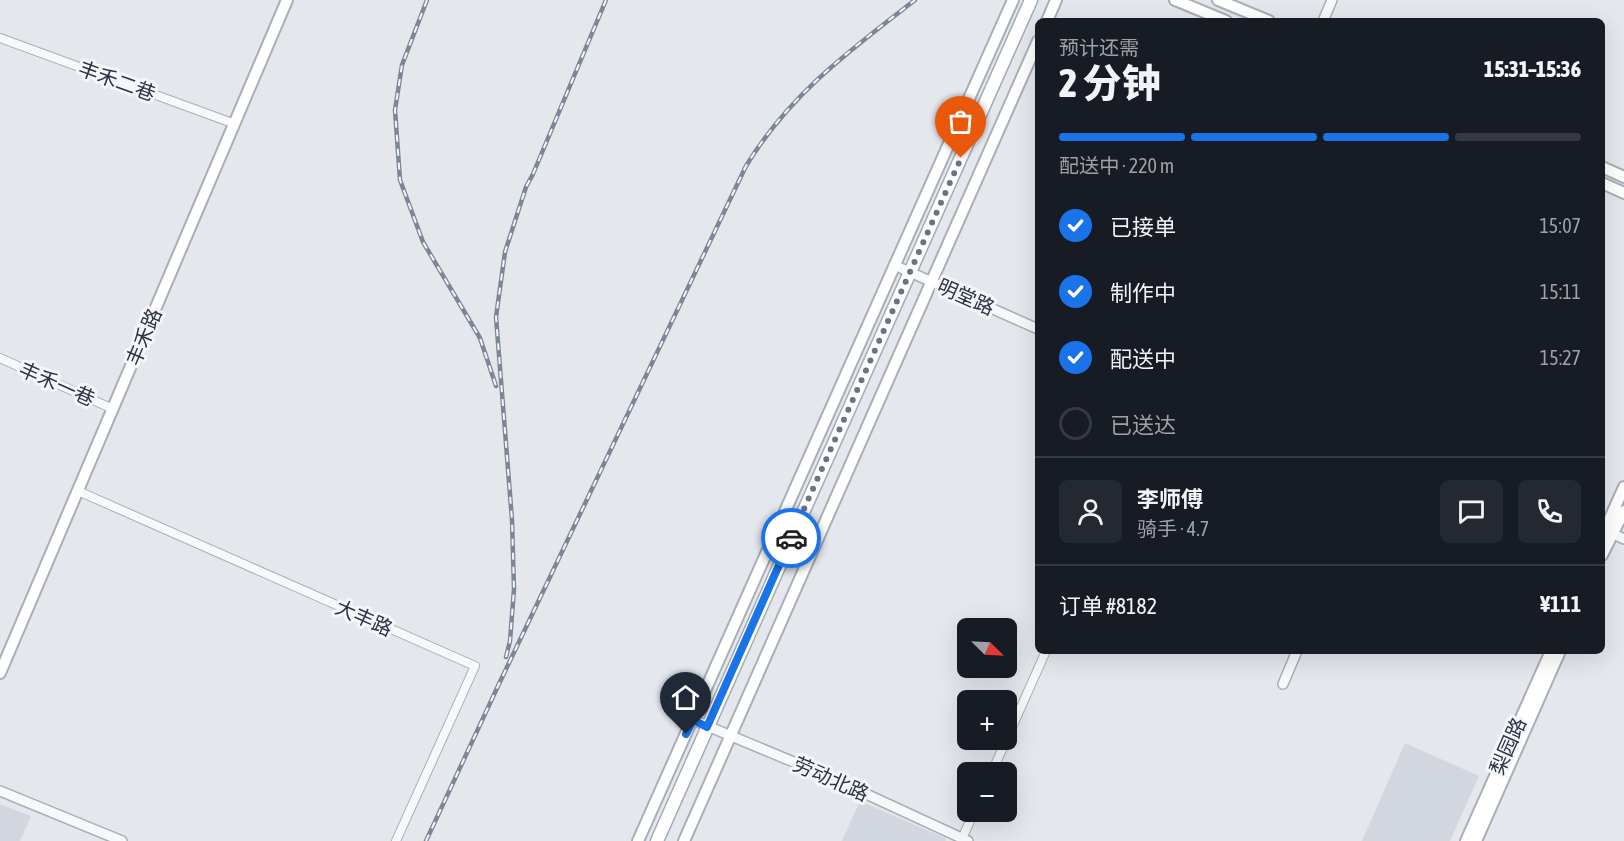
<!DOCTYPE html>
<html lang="zh">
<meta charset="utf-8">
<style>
body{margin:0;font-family:"Asap Condensed","Noto Sans SC",sans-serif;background:#242831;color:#f1f3f6;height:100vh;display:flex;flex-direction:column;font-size:22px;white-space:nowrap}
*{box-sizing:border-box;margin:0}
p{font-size:20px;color:#9ea1a6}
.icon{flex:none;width:33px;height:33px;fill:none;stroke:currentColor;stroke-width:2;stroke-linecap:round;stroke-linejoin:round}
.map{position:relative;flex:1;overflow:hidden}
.details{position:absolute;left:1035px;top:18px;width:570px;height:636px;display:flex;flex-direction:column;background:#171b24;border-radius:9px;box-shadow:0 6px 24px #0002}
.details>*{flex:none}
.needle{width:39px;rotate:114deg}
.controls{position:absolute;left:957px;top:618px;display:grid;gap:12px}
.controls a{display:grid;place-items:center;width:60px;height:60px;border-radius:9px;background:#171b24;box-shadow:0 6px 24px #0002;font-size:30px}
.pin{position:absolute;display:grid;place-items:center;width:51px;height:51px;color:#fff;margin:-62px -26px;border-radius:50% 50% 50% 0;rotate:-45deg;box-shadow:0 0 6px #0007}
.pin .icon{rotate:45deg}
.courier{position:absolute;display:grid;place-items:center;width:60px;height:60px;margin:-30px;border:4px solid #1a73e8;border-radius:50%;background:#fff;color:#222;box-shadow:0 2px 8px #0007}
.summary em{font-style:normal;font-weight:800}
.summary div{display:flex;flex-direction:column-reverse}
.summary{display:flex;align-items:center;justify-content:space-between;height:102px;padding:0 24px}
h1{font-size:39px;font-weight:800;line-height:45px}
.bar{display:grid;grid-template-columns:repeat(4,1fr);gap:9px 6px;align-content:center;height:72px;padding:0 24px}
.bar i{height:8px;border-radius:4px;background:#363941}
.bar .current{background:#1a73e8}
.bar p{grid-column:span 4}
.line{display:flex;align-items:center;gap:15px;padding:0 24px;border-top:2px solid #363941}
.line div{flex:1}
.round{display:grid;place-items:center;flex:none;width:63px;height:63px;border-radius:9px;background:#242831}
ol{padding:0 24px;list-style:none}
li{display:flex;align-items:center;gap:18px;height:66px}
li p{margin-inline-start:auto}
li .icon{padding:6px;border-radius:50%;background:#1a73e8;color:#fff;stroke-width:4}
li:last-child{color:#9ea1a6}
li i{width:33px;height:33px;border:3px solid #363941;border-radius:50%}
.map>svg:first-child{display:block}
.built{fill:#d2d6de}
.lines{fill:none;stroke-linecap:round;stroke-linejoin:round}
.minor-casing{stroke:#a9aeb7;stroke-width:10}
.tertiary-casing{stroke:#a9aeb7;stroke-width:12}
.secondary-casing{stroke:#a9aeb7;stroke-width:14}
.primary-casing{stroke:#a3abb8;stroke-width:15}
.minor{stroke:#f7f8fa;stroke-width:8}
.tertiary{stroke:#f7f8fa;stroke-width:9}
.secondary{stroke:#fff;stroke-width:10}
.primary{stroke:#fff;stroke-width:12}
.rail-casing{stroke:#7d8696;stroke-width:4.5}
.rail{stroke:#f4f6f9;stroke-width:2;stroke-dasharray:7;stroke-linecap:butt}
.done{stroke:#6c737f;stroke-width:6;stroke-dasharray:0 10.8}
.route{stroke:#1a73e8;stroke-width:8}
.labels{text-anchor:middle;stroke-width:6;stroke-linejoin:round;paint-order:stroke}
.street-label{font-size:20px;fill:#2b3445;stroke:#f4f6f9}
</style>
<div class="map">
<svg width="1624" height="841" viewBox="0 0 1624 841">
<rect width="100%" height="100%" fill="#e4e7ec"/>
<g class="built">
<polygon points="1405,743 1479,776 1450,841 1362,841"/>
<polygon points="860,801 945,838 946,841 842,841"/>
<polygon points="0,804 31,816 20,841 0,841"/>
</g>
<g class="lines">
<g class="minor-casing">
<g id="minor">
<polyline points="0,38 235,124"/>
<polyline points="0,358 113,409"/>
<polyline points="78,491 475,666 396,841"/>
<polyline points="992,772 1046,651"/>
<polyline points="961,841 974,812"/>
</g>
</g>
<g class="tertiary-casing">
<g id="tertiary">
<polyline points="1323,21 1332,0"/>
<polyline points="894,265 1038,329"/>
<polyline points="1607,531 1624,539"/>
<polyline points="1283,684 1297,651"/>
<polyline points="693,720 827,776 968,841"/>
<polyline points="0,791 122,841"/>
</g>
</g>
<g class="secondary-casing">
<g id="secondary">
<polyline points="1175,0 1226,21"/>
<polyline points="1218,0 1269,21"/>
<polyline points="1047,21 1056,0"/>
<polyline points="1602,167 1624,177"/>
<polyline points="1602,183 1624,193"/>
<polyline points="1602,536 1624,487"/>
<polyline points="1602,555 1624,511"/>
<polyline points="0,673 287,0"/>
<polyline points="638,841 1013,0"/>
<polyline points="684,841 1038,41"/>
<polyline points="1466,841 1551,651"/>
<polyline points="1476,841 1560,651"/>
</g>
</g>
<g class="primary-casing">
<polyline id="primary" points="657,841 1031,0"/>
</g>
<use href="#minor" class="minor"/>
<use href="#tertiary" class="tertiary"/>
<use href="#secondary" class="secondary"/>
<use href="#primary" class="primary"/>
<g class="rail-casing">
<g id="rail">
<polyline points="427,0 402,65 395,110 400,180 423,242 480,338 496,386"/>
<polyline points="506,657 510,641 514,589 512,520 496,317 505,252 526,187 533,174 606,0"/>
<path d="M 426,841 L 498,686 L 746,166 C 790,94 849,51 915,0"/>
</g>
</g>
<use href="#rail" class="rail"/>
</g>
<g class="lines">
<polyline class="done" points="791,538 961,158"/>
<polyline class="route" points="686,734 693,720 707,727 791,538"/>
</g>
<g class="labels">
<g class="street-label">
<text transform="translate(117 81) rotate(20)" y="7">丰禾二巷</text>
<text transform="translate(966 297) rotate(24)" y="7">明堂路</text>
<text transform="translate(144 337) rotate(-67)" y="7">丰禾路</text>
<text transform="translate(57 384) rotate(24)" y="7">丰禾一巷</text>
<text transform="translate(364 618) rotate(24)" y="7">大丰路</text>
<text transform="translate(1508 746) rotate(-66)" y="7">梨园路</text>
<text transform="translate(831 779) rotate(24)" y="7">劳动北路</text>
</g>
</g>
</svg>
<div class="controls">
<a><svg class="needle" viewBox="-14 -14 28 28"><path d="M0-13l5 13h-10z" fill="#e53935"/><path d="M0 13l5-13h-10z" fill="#9ea1a6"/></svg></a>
<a>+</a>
<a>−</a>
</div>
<div class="pin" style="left:961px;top:158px;background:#ea580c"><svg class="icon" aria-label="bag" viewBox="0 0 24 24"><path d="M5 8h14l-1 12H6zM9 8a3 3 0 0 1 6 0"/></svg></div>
<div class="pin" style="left:686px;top:734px;background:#1f2937"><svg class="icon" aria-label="home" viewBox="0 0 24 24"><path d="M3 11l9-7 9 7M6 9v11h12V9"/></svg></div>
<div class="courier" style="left:791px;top:538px"><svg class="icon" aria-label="car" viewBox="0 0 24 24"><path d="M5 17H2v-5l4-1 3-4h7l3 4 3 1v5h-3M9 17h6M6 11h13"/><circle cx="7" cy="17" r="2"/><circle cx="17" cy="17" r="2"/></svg></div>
<section class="details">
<div class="summary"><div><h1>2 分钟</h1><p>预计还需</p></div><em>15:31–15:36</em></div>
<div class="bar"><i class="current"></i><i class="current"></i><i class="current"></i><i></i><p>配送中 · 220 m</p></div>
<ol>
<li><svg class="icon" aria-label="check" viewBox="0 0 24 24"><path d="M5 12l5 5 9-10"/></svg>已接单<p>15:07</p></li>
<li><svg class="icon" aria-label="check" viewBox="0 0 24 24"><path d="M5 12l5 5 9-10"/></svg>制作中<p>15:11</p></li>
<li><svg class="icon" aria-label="check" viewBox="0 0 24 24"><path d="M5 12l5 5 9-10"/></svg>配送中<p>15:27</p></li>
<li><i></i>已送达</li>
</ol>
<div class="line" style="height:108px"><a class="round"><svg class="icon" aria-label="person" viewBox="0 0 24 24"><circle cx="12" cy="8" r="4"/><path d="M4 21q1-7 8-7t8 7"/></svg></a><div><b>李师傅</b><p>骑手 · 4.7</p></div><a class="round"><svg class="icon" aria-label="chat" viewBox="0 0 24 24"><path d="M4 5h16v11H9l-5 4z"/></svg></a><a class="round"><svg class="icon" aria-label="phone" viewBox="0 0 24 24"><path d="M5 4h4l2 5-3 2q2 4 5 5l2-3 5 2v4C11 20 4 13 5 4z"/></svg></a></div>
<div class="line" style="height:78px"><div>订单 #8182</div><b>¥111</b></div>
</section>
</div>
